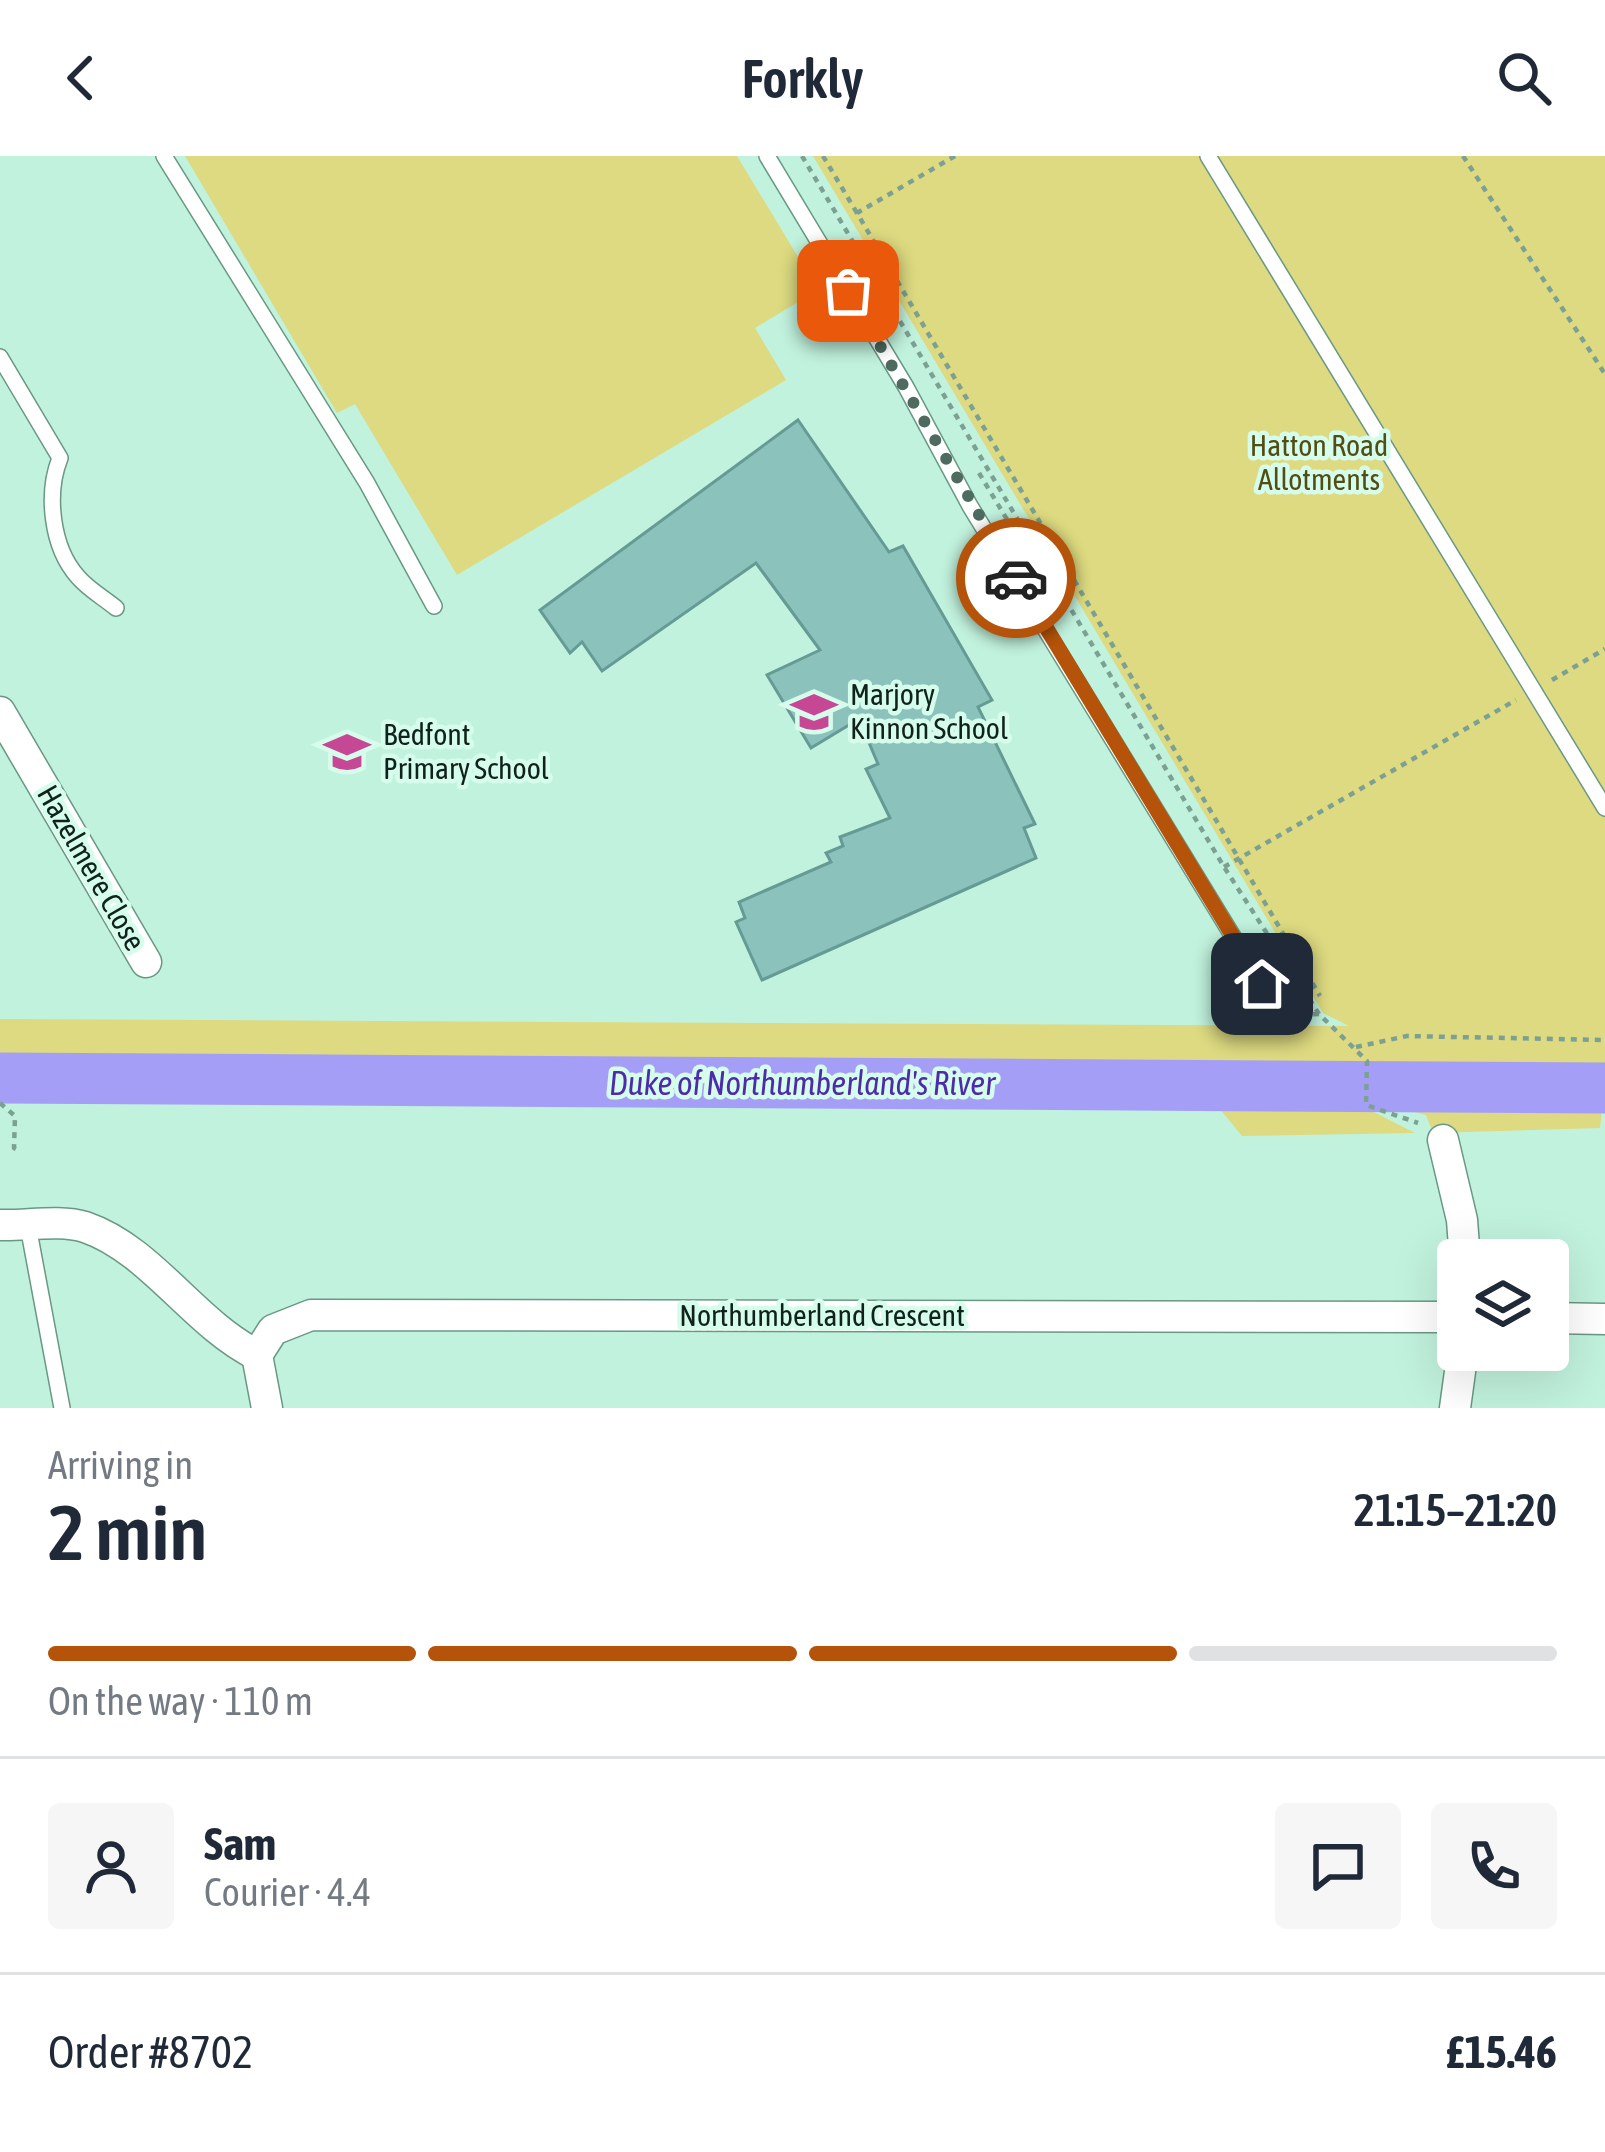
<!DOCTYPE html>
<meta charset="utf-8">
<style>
body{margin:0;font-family:"Asap Condensed",sans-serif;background:#f6f6f7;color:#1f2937;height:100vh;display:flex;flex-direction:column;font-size:45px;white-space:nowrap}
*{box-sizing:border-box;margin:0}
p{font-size:39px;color:#747a83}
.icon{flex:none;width:66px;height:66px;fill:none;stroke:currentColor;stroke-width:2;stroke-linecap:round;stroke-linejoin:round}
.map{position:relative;height:1252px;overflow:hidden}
.panel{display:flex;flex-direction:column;background:#fff;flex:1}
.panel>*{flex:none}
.controls{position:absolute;left:1437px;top:1083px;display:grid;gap:24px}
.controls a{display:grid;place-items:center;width:132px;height:132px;border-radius:12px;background:#fff;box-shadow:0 12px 48px #0002;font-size:60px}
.pin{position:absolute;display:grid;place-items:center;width:102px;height:102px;color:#fff;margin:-51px;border-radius:24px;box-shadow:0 6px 18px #0006}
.courier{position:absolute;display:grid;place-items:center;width:120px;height:120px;margin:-60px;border:9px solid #b45309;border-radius:50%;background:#fff;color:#222;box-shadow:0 3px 15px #0007}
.overview em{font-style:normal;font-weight:600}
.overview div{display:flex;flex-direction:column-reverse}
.overview{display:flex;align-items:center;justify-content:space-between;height:204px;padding:0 48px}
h1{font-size:78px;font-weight:600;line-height:90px}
.bar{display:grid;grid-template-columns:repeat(4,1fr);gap:18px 12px;align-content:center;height:144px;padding:0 48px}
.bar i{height:15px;border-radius:9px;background:#e0e1e3}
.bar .active{background:#b45309}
.bar p{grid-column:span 4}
.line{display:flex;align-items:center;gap:30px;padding:0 48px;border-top:3px solid #e0e1e3}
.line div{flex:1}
.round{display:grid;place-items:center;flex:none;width:126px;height:126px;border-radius:12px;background:#f6f6f7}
header{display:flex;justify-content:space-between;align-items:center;height:156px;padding:0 48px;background:#fff;font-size:54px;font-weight:600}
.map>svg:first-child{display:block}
.green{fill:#ddda81}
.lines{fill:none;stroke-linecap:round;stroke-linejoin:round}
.river{stroke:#a59ef7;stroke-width:51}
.building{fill:#8bc2bb;stroke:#659b94;stroke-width:3}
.service-casing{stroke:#699884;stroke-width:18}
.minor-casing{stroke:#699884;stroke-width:33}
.path{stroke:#7ca192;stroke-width:4.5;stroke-dasharray:6 6;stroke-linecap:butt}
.service{stroke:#fff;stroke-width:15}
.minor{stroke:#fff;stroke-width:30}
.done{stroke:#4d6b5f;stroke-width:12;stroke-dasharray:0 21.6}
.route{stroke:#b45309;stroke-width:15}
.labels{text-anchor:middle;stroke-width:9;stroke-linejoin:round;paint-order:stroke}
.park-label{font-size:30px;fill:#504e15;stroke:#d6fdec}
.poi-label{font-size:30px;fill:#0f221b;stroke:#d6fdec;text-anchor:start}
.street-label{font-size:30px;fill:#0f221b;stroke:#d6fdec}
.water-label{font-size:33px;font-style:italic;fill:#4d2cab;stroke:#d6fdec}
</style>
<header><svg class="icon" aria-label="back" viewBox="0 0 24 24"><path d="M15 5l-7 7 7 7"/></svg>Forkly<svg class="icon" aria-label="search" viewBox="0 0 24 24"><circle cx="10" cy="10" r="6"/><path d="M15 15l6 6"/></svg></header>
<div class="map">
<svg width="1605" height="1252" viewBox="0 0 1605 1252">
<rect width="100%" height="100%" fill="#c1f2dd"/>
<g class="green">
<polygon points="185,0 737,0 818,134 755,172 786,224 457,419 355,248 337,257"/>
<polygon points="813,0 1605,0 1605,913 0,904 0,863 1349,870 1323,857"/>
<polygon points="1372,945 1603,945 1600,972 1433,977 1426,959"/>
<polygon points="1215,947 1360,949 1415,977 1242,980"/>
</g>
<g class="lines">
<polyline class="river" points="0,922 1605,932"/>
</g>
<polygon class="building" points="798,264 889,396 903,390 992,544 978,551 1035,668 1024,672 1036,702 762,824 736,766 745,762 739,746 831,706 826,697 843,690 840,681 890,662 866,613 878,608 859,563 811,592 767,519 820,494 756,407 602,515 582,486 570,497 540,454"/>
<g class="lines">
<g class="service-casing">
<g id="service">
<polyline points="164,0 367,327 434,450"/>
<polyline points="767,0 906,231 970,350 1262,828"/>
<polyline points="1208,0 1605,652"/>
<path d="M 0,201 L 60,302 C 46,337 51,391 78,421 C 88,433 104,442 116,452"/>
<polyline points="28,1070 62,1252"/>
</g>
</g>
<g class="minor-casing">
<g id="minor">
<polyline points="0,556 146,806"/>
<polyline points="1443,984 1462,1064 1465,1104"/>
<path d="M 0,1069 C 26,1070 60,1063 85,1071 C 152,1094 193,1167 257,1199"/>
<polyline points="1548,1162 1605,1163"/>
<polyline points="267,1252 257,1199 273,1174 311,1159 1458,1161"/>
<polyline points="1455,1252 1463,1194"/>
</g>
</g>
<g class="path">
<polyline points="802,0 1224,711 1319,858 1367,905 1366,949 1418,967"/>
<polyline points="823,0 857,57"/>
<polyline points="955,0 857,57 1320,840"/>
<polyline points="1463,0 1605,218"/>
<polyline points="979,317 1023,390"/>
<polyline points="1552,524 1605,493"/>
<polyline points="1224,711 1516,544"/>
<polyline points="1283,828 1301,859 1319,858"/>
<polyline points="1356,891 1407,880 1605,884"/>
<polyline points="0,947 15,960 14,992 20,995"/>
</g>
<use href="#service" class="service"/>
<use href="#minor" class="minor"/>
</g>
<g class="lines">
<polyline class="done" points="848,135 1016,422"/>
<polyline class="route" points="1016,422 1262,828"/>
</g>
<defs>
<g id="school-bare" transform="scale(3.6)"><path d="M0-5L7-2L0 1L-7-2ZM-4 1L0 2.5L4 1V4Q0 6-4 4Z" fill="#c64793" stroke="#d6fdec" stroke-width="2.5" paint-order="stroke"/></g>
</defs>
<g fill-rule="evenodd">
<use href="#school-bare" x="814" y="556"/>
<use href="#school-bare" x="347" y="596"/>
</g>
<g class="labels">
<g class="park-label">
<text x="1319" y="300">Hatton Road<tspan x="1319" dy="34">Allotments</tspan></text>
</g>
<g class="poi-label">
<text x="850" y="549">Marjory<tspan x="850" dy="34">Kinnon School</tspan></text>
<text x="383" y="589">Bedfont<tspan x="383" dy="34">Primary School</tspan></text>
</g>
<g class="street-label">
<text transform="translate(91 712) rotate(60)" y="10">Hazelmere Close</text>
<text x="822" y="1170">Northumberland Crescent</text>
</g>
<g class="water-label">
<text x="802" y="939">Duke of Northumberland's River</text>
</g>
</g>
</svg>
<div class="controls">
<a><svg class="icon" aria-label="layers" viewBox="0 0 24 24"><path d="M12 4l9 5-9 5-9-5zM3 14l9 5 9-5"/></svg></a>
</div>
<div class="pin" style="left:848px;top:135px;background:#ea580c"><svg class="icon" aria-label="bag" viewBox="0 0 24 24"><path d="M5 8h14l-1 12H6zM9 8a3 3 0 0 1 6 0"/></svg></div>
<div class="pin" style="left:1262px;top:828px;background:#1f2937"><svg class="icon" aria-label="home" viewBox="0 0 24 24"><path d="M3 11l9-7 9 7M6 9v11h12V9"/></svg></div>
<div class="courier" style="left:1016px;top:422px"><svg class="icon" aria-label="car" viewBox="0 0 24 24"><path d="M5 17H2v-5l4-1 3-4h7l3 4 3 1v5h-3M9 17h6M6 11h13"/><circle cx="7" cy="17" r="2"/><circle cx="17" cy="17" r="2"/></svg></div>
</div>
<section class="panel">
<div class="overview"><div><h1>2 min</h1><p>Arriving in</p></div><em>21:15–21:20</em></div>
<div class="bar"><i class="active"></i><i class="active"></i><i class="active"></i><i></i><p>On the way · 110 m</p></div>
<div class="line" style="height:216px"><a class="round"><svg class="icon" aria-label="person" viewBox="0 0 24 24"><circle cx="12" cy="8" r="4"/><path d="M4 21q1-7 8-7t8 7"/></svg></a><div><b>Sam</b><p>Courier · 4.4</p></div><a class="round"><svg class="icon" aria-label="chat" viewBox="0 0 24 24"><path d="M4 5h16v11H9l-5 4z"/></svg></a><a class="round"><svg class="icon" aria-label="phone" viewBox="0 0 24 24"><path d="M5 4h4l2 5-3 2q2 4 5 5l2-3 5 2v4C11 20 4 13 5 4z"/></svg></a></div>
<div class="line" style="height:156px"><div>Order #8702</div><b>£15.46</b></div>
</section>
